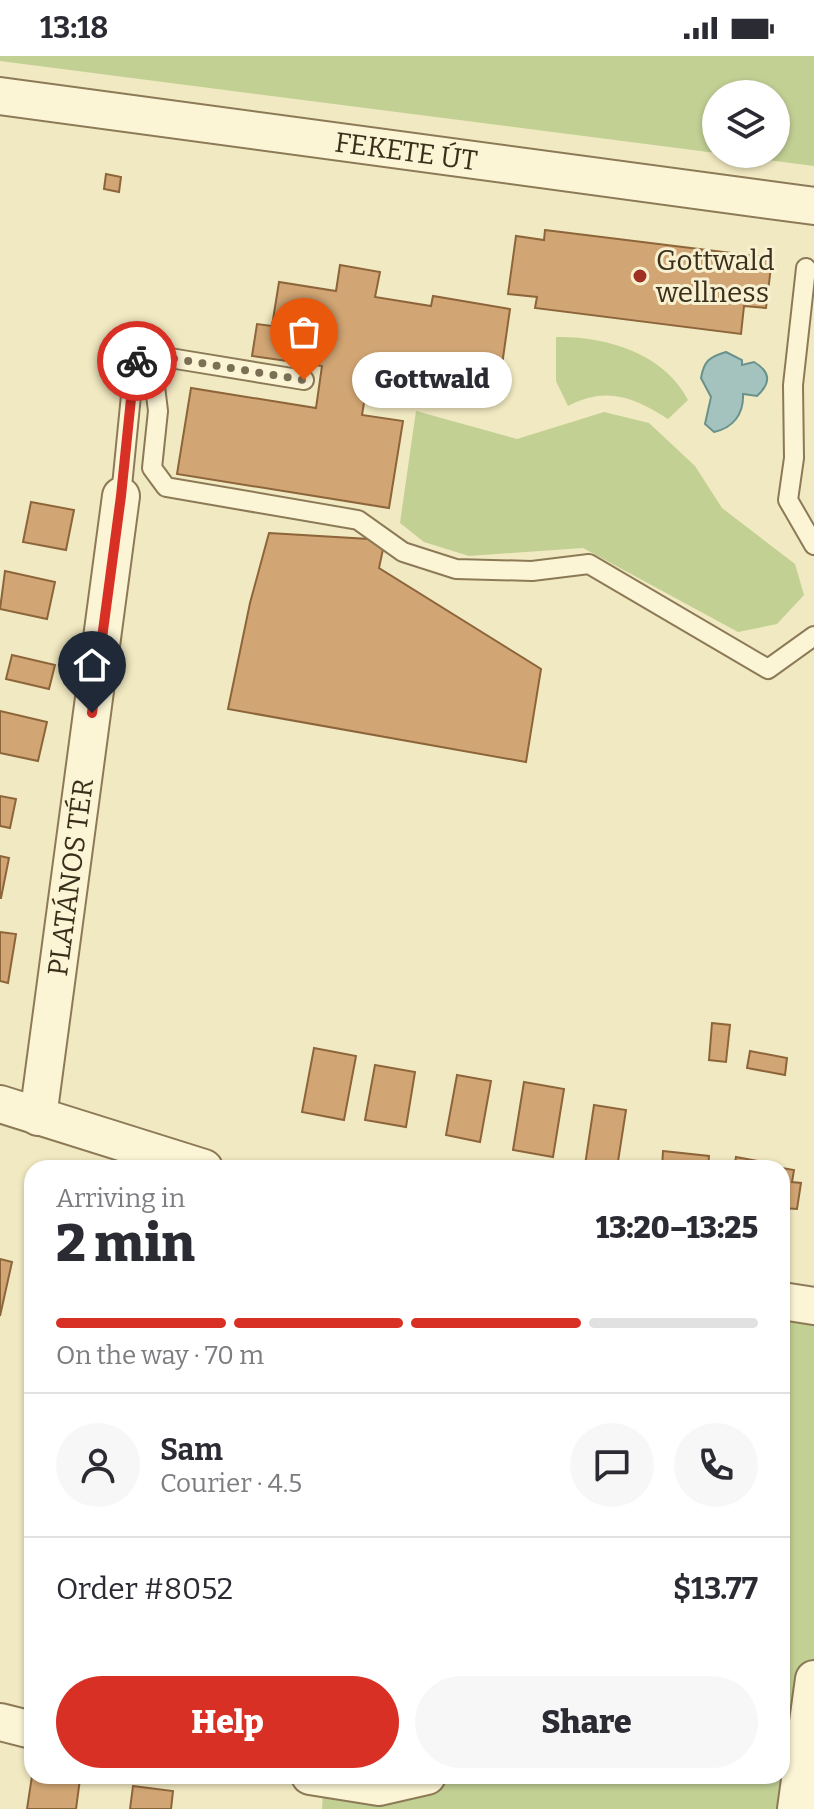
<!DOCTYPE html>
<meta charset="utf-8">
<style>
body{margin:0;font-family:Bitter,serif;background:#f7f7f7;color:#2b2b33;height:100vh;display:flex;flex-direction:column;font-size:30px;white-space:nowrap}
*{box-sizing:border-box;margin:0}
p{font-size:26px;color:#7c7c81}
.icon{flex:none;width:44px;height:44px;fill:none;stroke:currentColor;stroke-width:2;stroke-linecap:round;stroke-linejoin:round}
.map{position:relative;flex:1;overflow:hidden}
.side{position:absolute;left:24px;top:1104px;width:766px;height:624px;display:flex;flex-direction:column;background:#fff;border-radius:24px;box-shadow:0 2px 6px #0004}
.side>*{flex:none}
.fabs{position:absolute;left:702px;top:24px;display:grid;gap:16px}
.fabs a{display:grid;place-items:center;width:88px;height:88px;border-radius:50%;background:#fff;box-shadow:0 2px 6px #0004;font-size:40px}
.pin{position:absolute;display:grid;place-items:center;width:68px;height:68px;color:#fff;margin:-82px -34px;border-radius:50% 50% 50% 0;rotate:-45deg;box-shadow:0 0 8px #0007}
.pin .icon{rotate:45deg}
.courier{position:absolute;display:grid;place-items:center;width:80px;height:80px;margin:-40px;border:6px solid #d93025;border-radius:50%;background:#fff;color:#222;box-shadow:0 2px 10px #0007}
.bubble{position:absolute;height:56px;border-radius:28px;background:#fff;box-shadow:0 2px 6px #0004;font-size:26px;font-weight:800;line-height:56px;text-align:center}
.summary em{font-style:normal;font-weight:800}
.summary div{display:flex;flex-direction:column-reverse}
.summary{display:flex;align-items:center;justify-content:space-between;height:136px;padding:0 32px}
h1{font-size:52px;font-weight:800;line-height:60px}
.bar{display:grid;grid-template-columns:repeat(4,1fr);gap:12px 8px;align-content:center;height:96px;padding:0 32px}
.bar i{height:10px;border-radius:6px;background:#e1e1e2}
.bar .current{background:#d93025}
.bar p{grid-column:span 4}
.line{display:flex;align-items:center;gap:20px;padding:0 32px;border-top:2px solid #e1e1e2}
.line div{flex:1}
.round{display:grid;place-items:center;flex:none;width:84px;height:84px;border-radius:42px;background:#f7f7f7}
.action{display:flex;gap:16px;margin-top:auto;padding:16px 32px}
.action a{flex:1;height:92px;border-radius:48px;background:#d93025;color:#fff;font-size:32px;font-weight:800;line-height:92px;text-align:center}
.action a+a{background:#f7f7f7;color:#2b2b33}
.status{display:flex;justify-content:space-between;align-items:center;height:56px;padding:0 40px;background:#fff;direction:ltr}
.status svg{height:22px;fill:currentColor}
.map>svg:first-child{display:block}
.green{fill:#c2d094}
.water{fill:#a4c3be;stroke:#6a928d;stroke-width:2}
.building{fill:#d2a674;stroke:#8d653b;stroke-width:2}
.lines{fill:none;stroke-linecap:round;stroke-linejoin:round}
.service-casing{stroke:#8c7a57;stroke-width:22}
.minor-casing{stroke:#8c7a57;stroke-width:40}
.service{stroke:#fbf4d5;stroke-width:18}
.minor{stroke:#fbf4d5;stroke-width:36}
.done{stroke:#7b7056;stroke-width:8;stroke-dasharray:0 14.4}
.route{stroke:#d93025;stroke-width:10}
.poi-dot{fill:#a03022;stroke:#f8f1d1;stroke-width:3}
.labels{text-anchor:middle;stroke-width:6;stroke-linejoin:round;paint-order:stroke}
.street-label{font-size:28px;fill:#3b2f1c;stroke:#f8f1d1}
.poi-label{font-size:28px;fill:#3b2f1c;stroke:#f8f1d1;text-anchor:start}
</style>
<div class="status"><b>13:18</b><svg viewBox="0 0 49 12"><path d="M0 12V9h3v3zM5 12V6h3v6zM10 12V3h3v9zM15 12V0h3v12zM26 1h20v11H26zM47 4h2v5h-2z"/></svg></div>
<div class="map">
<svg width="814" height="1753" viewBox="0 0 814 1753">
<rect width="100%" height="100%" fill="#f1e9c1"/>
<g class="green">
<polygon points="0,0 814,0 814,110 722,98 776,98 776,38 716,38 716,97 0,5"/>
<path d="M 556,281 C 606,280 664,297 688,344 L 668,363 C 634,341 606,330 568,350 L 556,325 Z"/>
<polygon points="416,355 517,383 604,356 649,367 695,410 722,452 795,508 804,539 777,568 738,576 583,492 469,500 424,486 400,467"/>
<polygon points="782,1262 814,1266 814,1753 322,1753 324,1720 444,1726 446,1720 782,1720"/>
</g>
<path class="water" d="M 726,296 L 742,304 L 742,309 L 754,306 C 771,316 771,327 757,340 L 743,338 C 744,358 733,372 714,376 L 705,368 L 711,341 L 701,322 C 704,305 709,301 726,296 Z"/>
<g class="building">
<polygon points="106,118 121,121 119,136 104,133"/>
<polygon points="545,174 772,202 766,252 744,250 741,278 535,252 537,241 508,238 516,180 544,184"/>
<polygon points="340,209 380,216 375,241 431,250 433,240 510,253 502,309 452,301 446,335 368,322 362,359 403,365 389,452 177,418 191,332 316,352 322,310 252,300 257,268 272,270 279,226 336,235"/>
<polygon points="31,446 74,454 66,494 23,486"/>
<polygon points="269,477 385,484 379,512 541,613 526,706 228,653 250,547"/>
<polygon points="5,515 55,526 47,563 0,553"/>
<polygon points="12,599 55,609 49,633 6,623"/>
<polygon points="0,655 47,666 38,705 0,697"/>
<polygon points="0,740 16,743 10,772 0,770"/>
<polygon points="0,800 9,802 1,842 0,842"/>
<polygon points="0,876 16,878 8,927 0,925"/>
<polygon points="712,967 730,969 726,1006 709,1004"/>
<polygon points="314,992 356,1000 344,1064 302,1056"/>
<polygon points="750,995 787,1002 785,1019 747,1012"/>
<polygon points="375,1009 415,1016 406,1071 365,1064"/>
<polygon points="457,1019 491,1025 480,1086 446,1079"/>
<polygon points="524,1026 564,1033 553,1101 513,1094"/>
<polygon points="594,1049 626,1054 617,1112 585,1109"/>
<polygon points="663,1095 709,1100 708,1112 662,1112"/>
<polygon points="736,1101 758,1105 757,1109 780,1112 734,1112"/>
<polygon points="782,1112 794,1114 792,1126 801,1127 797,1153 782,1152"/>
<polygon points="0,1203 12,1206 0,1260"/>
<polygon points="32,1720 80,1723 76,1753 27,1753"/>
<polygon points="133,1730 173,1735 171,1753 130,1753"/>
</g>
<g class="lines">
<g class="service-casing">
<g id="service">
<polyline points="806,212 793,329 794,402 788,444 814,489"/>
<polyline points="135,304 153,314 158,355 152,412 166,431 358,464 403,496 456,513 532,515 589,508 768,613 814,580"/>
<polyline points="153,314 170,302 304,324"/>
<polyline points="121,440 136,289"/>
</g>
</g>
<g class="minor-casing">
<g id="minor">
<path id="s1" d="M 0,40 L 814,150"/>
<polyline points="0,1048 204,1112"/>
<path id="s2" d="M 38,1061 L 121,440"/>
<polyline points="782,1245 814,1250"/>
<polyline points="0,1666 32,1674"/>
<polyline points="310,1720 379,1731 427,1720"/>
<polyline points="796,1753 814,1623"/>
</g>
</g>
<use href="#service" class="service"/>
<use href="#minor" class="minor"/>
</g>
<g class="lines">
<polyline class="done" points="137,305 153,314 170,302 304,324"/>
<polyline class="route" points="92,657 121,440 135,304 137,305"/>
</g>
<circle class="poi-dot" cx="640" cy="220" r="8"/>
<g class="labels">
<g class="street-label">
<text dy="10" stroke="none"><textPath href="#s1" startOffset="410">FEKETE ÚT</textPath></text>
<text dy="10" stroke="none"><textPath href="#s2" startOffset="242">PLATÁNOS TÉR</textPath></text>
</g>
<g class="poi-label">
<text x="656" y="214">Gottwald<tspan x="656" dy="32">wellness</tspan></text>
</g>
</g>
</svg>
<div class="fabs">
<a><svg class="icon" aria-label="layers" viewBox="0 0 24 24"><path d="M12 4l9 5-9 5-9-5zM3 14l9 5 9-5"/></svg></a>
</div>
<div class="pin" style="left:304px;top:324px;background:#ea580c"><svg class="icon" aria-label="bag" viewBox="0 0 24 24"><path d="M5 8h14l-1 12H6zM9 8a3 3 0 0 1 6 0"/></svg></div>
<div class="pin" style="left:92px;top:657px;background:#1f2937"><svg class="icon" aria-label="home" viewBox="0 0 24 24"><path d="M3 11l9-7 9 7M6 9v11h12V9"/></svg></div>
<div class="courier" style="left:137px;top:305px"><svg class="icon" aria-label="bike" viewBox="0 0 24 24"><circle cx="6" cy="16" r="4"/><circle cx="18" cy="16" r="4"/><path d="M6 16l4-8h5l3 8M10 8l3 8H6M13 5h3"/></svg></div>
<div class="bubble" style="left:352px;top:296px;width:160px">Gottwald</div>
<section class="side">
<div class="summary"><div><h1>2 min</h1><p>Arriving in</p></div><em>13:20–13:25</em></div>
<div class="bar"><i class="current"></i><i class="current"></i><i class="current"></i><i></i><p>On the way · 70 m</p></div>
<div class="line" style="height:144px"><a class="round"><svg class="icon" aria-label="person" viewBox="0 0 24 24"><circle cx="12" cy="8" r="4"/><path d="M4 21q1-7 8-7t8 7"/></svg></a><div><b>Sam</b><p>Courier · 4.5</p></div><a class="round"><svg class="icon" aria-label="chat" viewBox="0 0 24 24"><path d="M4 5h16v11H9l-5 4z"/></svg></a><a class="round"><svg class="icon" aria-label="phone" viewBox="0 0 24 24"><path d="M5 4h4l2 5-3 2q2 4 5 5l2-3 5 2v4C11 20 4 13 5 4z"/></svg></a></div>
<div class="line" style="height:104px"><div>Order #8052</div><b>$13.77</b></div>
<div class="action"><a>Help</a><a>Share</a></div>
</section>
</div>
